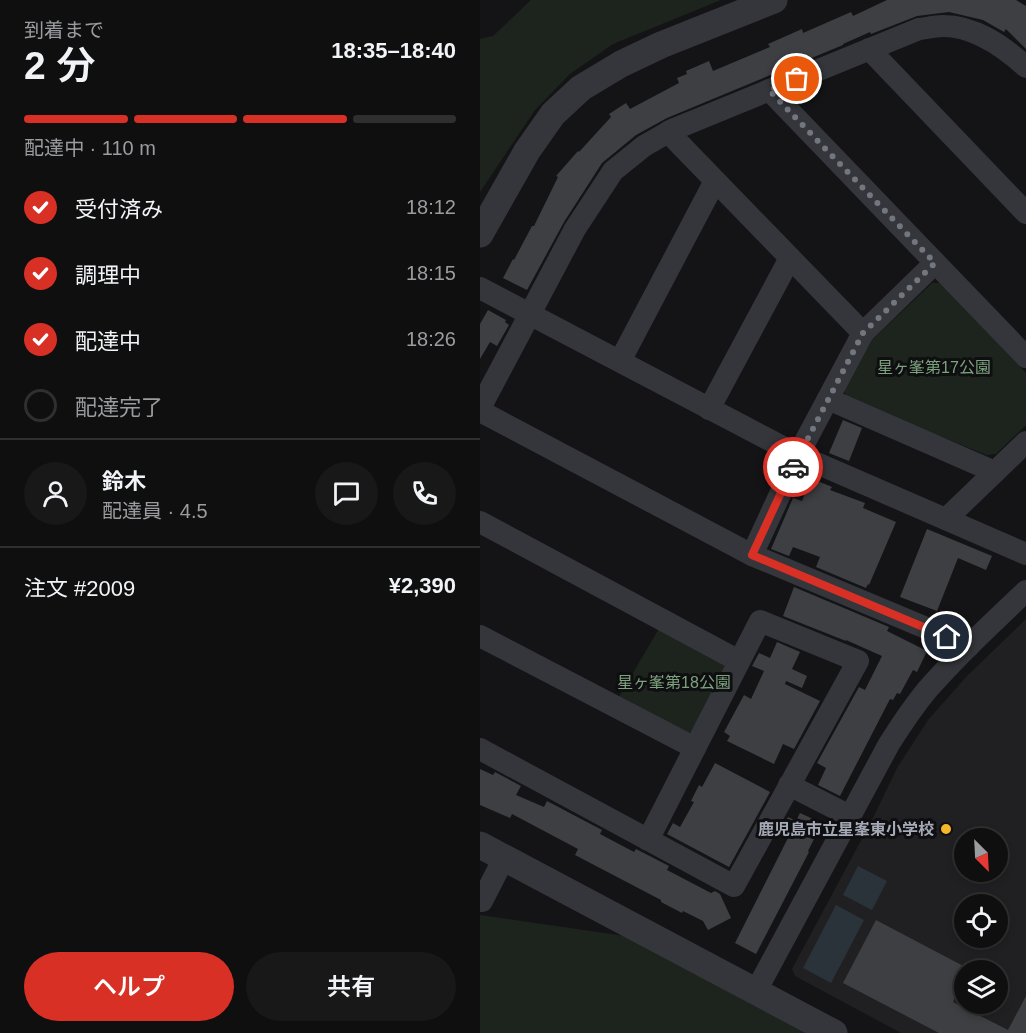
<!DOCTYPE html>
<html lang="ja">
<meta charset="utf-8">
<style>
body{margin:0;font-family:Arial,"Noto Sans JP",sans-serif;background:#181819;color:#f1f3f6;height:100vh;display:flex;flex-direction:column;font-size:22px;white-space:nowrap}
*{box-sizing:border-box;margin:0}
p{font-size:20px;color:#9b9c9f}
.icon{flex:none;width:33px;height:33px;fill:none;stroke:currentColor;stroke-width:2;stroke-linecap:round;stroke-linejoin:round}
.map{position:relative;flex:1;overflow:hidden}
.drawer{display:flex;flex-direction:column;background:#0f0f10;width:480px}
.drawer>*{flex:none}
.needle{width:39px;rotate:156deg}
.fabs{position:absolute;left:474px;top:828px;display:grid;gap:12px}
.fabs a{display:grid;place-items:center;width:54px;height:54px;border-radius:50%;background:#0f0f10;box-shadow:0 3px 9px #0003,0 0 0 2px #2f2f30;font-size:30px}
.pin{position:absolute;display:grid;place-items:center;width:51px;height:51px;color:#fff;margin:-26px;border:3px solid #fff;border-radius:50%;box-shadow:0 2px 6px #0007}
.courier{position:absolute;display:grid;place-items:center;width:60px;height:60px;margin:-30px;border:4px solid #d93025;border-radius:50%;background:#fff;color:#222;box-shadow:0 2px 8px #0007}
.head em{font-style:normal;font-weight:600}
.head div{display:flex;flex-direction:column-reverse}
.head{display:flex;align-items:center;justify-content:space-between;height:102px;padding:0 24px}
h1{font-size:39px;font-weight:600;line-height:45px}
.bar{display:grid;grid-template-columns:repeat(4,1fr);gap:9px 6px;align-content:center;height:72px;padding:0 24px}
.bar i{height:8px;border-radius:4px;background:#2f2f30}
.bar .current{background:#d93025}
.bar p{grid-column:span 4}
.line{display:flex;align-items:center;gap:15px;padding:0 24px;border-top:2px solid #2f2f30}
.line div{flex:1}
.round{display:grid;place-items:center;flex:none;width:63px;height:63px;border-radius:32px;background:#181819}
ol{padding:0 24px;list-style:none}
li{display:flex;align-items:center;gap:18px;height:66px}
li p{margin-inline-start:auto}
li .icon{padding:6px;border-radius:50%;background:#d93025;color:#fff;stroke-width:4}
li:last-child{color:#9b9c9f}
li i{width:33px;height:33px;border:3px solid #2f2f30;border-radius:50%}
.action{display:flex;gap:12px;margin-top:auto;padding:12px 24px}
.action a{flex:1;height:69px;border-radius:36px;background:#d93025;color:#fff;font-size:24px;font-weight:600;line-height:69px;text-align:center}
.action a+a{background:#181819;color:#f1f3f6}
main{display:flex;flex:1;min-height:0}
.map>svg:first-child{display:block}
.built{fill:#202023;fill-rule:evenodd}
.green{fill:#1c241d}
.water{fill:#2a333a}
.building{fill:#3e3f43}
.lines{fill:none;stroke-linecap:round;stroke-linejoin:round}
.minor{stroke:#35363b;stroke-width:22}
.tertiary{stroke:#35363b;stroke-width:27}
.done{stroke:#72767f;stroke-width:6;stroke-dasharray:0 10.8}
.route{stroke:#d93025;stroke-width:8}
.poi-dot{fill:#f7b62a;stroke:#0f0f11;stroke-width:2}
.labels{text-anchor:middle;stroke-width:6;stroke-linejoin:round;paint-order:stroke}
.park-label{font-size:16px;fill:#7ca27e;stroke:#0f0f11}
.poi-label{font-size:16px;font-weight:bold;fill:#a5aab7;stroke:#0f0f11;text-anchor:end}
</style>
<main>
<section class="drawer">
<div class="head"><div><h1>2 分</h1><p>到着まで</p></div><em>18:35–18:40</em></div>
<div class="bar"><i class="current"></i><i class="current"></i><i class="current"></i><i></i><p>配達中 · 110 m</p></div>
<ol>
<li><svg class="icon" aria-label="check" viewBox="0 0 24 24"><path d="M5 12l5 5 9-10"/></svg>受付済み<p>18:12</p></li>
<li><svg class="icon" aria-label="check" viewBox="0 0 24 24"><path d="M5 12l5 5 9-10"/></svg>調理中<p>18:15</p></li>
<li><svg class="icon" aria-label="check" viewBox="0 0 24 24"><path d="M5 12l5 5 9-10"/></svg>配達中<p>18:26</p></li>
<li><i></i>配達完了</li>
</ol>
<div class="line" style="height:108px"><a class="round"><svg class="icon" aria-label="person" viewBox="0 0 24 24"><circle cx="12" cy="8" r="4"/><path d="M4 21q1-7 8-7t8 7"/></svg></a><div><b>鈴木</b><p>配達員 · 4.5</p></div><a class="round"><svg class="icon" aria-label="chat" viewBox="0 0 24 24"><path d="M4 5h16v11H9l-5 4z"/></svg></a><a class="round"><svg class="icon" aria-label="phone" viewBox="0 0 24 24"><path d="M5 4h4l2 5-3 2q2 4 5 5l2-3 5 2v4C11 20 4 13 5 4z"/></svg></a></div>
<div class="line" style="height:78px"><div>注文 #2009</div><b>¥2,390</b></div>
<div class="action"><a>ヘルプ</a><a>共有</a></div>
</section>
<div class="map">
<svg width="546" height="1033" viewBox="0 0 546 1033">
<rect width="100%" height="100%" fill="#141416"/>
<path class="built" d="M 546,619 L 546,1033 L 421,1033 L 315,976 L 312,969 L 392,820 L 417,768 L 448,720 L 487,676 ZM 484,838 L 518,838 L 518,872 L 484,872 ZM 484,904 L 518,904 L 518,938 L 484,938 ZM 484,970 L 518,970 L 518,1004 L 484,1004 Z"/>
<g class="green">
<polygon points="51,0 241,0 133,44 90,74 55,110 0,192 0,39 13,36"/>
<polygon points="452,283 461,283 546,373 546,425 516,454 507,455 367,399 364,390 392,340"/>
<polygon points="180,627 243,662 245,668 214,731 204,735 137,700"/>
<polygon points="0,915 145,936 326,1033 0,1033"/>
</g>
<g class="water">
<polygon points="378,866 407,881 392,910 363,895"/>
<polygon points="356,905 384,920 351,983 323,968"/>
</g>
<g class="building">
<polygon points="407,0 536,0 546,6 546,49 526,29 524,32 503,20 469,12 437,16 391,34 390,32 363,44 363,45 187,118 156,135 122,163 84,222 47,290 23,278 33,259 34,260 52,226 54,226 78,177 76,176 98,151 99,152 131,117 129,114 146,103 150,109 199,83 197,78 207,74 206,71 229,61 233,71 290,47 288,44 322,29 323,33 371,12 373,16"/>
<polygon points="8,310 26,320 25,322 29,325 17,346 10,342 0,359 0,324"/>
<polygon points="363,420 382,428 369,461 349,453"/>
<polygon points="333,479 352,487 350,490 385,503 383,508 416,522 389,585 388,584 386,588 336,567 340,557 313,547 309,556 291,549 313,498 322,501 326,491 327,492"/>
<polygon points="447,529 512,556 506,570 478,558 457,611 420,597"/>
<polygon points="314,587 409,627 407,631 447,651 437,672 433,670 420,694 417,693 413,700 410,699 360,796 338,785 346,768 337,763 379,687 385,690 402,656 366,640 366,641 303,616"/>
<polygon points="297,642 320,652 312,669 327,676 322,688 306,681 305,684 340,701 314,749 303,744 294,764 247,741 250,736 244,732 264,695 271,699 284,671 272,666 279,653 290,658"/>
<polygon points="235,763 290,792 249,867 187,834 193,823 200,827 214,802 211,801 219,785 222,787"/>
<polygon points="0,769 13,775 15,772 41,786 36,795 64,807 67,801 122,830 120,834 154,852 156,849 189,866 187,870 231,893 235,891 240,894 251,918 228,930 223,921 203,911 202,913 181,902 181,900 95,855 98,849 32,814 30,818 0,805"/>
<polygon points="320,813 342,823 328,851 329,852 276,954 255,943 309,836 300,831 308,817 316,821"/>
<polygon points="396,920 489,969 488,970 484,970 484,978 473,1002 528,1030 546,996 546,1033 459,1033 363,983"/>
</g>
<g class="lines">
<g class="minor">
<polyline points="389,49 546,213"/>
<polyline points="289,90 546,357"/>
<polyline points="188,132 383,333"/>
<polyline points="0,288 318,455 546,554"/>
<polyline points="140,361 235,181"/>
<polyline points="348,399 515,472"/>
<path d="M 0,408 L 95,229 L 133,171 L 164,146 L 192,130 L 439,29 C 447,28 455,26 463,26 C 495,26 523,46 546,67"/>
<polyline points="229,409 310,258"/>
<polyline points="0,411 272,555 489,646"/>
<polyline points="466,519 546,442"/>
<polyline points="0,522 259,661"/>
<polyline points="272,555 318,455 383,333 455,263"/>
<polyline points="0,636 215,748"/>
<polyline points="0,749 254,886 378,661 280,621 168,840"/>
<polyline points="309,785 370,816"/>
<polyline points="0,901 2,901 24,858"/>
<path d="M 276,991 L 409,744 C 421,725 433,707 447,690 C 478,655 512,623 546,591"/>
</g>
<g class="tertiary">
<polyline points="0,234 47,151 73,114 101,88 141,64 181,45 294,0"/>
<polyline points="0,845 354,1033"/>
</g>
</g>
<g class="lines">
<polyline class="done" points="313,467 383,333 455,263 289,90 317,79"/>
<polyline class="route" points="313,467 272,555 467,637"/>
</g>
<circle class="poi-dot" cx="466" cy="829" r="6"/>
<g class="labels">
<g class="park-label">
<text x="454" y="373">星ヶ峯第17公園</text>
<text x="194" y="688">星ヶ峯第18公園</text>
</g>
<g class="poi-label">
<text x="454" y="835">鹿児島市立星峯東小学校</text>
</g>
</g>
</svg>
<div class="fabs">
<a><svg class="needle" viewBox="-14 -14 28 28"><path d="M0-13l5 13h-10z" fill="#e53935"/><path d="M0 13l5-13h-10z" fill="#9b9c9f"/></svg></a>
<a><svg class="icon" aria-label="locate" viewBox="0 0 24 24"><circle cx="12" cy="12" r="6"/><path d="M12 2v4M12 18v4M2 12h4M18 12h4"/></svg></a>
<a><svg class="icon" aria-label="layers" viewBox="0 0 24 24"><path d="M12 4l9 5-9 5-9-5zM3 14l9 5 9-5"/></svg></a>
</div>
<div class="pin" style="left:317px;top:79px;background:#ea580c"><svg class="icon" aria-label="bag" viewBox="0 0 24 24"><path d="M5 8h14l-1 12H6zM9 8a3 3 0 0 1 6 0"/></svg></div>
<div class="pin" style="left:467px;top:637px;background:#1f2937"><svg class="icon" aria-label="home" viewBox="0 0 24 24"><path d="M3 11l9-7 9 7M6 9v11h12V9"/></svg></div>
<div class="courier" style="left:313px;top:467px"><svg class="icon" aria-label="car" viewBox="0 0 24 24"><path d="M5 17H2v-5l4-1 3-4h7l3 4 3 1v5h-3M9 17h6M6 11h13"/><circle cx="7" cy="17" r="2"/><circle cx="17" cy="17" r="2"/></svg></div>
</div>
</main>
